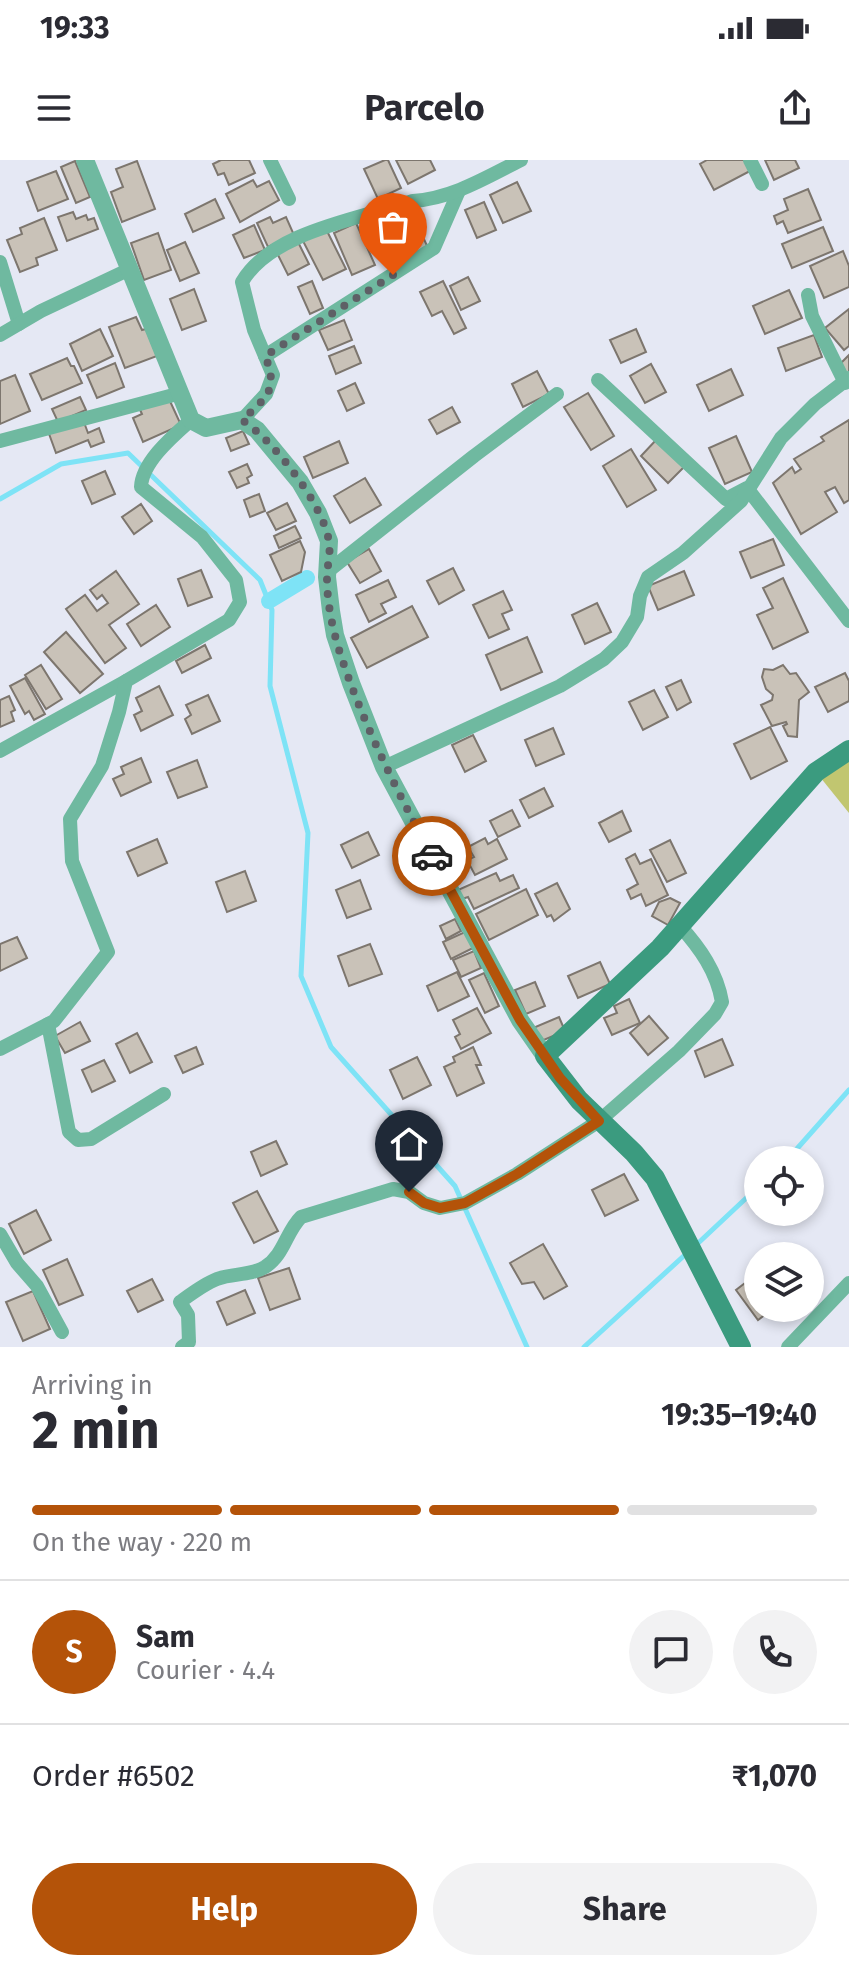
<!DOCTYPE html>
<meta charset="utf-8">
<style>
body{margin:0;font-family:"Fira Sans",sans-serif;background:#f2f2f3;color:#2b2b33;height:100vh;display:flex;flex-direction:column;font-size:30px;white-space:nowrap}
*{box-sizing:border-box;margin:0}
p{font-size:26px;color:#7c7c81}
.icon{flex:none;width:44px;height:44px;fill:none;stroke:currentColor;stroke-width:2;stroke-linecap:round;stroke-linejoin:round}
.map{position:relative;height:1187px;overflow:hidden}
.side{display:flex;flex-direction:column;background:#fff;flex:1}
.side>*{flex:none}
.buttons{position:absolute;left:744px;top:986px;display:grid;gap:16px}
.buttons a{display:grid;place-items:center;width:80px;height:80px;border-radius:50%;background:#fff;box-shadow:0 4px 12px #0003;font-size:40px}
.pin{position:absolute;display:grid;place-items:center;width:68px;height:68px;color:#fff;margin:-82px -34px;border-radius:50% 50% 50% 0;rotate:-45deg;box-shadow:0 0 8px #0007}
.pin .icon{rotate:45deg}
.courier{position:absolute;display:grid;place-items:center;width:80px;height:80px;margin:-40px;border:6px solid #b45309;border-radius:50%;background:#fff;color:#222;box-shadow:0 2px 10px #0007}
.head em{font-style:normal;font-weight:700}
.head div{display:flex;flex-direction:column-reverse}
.head{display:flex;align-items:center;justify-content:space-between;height:136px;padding:0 32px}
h1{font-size:52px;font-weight:700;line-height:60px}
.bar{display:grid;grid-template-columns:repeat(4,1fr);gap:12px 8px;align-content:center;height:96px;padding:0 32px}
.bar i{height:10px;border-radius:6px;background:#e1e1e2}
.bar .active{background:#b45309}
.bar p{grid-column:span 4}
.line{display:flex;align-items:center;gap:20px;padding:0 32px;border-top:2px solid #e1e1e2}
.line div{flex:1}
.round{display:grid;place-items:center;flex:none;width:84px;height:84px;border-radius:42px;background:#f2f2f3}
.primary-button{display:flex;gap:16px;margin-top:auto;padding:16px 32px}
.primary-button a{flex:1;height:92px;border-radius:48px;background:#b45309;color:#fff;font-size:32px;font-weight:700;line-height:92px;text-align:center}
.primary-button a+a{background:#f2f2f3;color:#2b2b33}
.status{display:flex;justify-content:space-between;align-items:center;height:56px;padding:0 40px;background:#fff;direction:ltr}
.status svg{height:22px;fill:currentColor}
header{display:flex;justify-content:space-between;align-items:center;height:104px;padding:0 32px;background:#fff;font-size:36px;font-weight:700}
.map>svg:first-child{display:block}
.green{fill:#c1c670}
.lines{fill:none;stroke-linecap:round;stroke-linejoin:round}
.stream{stroke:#7ee3f6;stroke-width:5}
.canal{stroke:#7ee3f6;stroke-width:16}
.building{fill:#c9c2b8;stroke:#7d766e;stroke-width:2}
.minor{stroke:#6fb9a0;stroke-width:14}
.tertiary{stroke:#6fb9a0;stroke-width:18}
.secondary{stroke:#3b9b7f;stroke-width:20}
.done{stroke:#5e6066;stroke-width:8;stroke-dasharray:0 14.4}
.route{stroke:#b45309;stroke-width:10}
</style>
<div class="status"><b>19:33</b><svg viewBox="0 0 49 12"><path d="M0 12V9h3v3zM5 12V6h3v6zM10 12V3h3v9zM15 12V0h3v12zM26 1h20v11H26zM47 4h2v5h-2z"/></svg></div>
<header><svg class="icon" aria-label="menu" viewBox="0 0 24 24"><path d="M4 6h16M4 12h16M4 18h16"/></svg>Parcelo<svg class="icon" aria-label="share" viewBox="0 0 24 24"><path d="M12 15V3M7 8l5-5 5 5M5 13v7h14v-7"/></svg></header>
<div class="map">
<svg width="849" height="1187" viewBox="0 0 849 1187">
<rect width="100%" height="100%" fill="#e5e8f4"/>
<polygon class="green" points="849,590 849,653 816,612"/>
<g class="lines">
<g class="stream">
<polyline points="0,339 61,304 128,293 260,420 272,450 270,526 308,673 301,816 331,887 455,1026 527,1187"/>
<polyline points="787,1000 849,930"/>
<polyline points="694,1087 758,1027"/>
<polyline points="584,1187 687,1093"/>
</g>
<polyline class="canal" points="269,441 307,418"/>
</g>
<g class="building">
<polygon points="221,0 249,0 255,13 229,25 224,13 218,15 213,4"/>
<polygon points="385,0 388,0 401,28 378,39 364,9"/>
<polygon points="396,0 430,0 435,10 408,24"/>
<polygon points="707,0 744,0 750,11 714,30 700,4"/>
<polygon points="765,0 795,0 799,8 774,20"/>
<polygon points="75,1 90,37 76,43 61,7"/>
<polygon points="137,1 155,49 122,62 111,32 123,27 116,9"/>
<polygon points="56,11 68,39 38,51 27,22"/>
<polygon points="253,20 257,27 269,21 279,40 240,62 226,34"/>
<polygon points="517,22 531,51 503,63 490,35"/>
<polygon points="808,29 821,60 788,73 783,61 777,64 774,56 788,50 784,39"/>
<polygon points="215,39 224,58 193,72 185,54"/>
<polygon points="484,42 496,70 477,78 465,50"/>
<polygon points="409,46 428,88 405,98 386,56"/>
<polygon points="73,52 76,59 86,55 88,60 94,58 98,69 67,81 58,57"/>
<polygon points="270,57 273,63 286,57 294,75 268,87 257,63"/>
<polygon points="44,58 57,90 36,98 38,105 20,112 7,80 22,74 20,68"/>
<polygon points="382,61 394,85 375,94 363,69"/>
<polygon points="356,63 375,105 352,115 334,73"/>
<polygon points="254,65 265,90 244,98 233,75"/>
<polygon points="823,67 833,91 792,108 782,84"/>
<polygon points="326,69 346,109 323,120 303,81"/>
<polygon points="158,73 171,110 144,120 131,83"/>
<polygon points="185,82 199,113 180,121 167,90"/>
<polygon points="298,82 309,104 288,115 277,93"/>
<polygon points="843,91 849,106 849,127 824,138 810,106"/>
<polygon points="468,117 480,141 461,150 450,126"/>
<polygon points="312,121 323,148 310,154 298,127"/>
<polygon points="443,121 466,168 454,174 442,151 432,156 420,132"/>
<polygon points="194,129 206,161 182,170 170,139"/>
<polygon points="789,130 802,158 765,174 753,146"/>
<polygon points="849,149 849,186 844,190 825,168"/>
<polygon points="136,157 142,170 146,169 157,196 125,208 109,167"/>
<polygon points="344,160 352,180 328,190 319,170"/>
<polygon points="100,169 113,196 82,211 70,184"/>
<polygon points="636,169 646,192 621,203 610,180"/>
<polygon points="814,175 822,197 786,211 778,188"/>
<polygon points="354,186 361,203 336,214 329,196"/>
<polygon points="849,195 849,219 841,203"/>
<polygon points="67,198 71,206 74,206 82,223 42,240 30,214"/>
<polygon points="115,203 124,227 97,238 87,215"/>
<polygon points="651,204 666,232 645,243 630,216"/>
<polygon points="731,209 743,235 709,251 697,225"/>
<polygon points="537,211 549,234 523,247 512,224"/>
<polygon points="15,215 30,251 0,264 0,221"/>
<polygon points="355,223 364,243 347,251 338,231"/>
<polygon points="588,233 614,276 591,290 564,247"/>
<polygon points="80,237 86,250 58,262 52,249"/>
<polygon points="169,239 181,265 143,282 133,258 142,254 137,243"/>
<polygon points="452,247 460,262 437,274 429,260"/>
<polygon points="82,257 88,273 99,268 104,282 91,287 88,280 56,293 48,271"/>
<polygon points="849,260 849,340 844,343 835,327 825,332 837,352 801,374 773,323 792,307 795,313 801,309 794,299 824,281 821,277"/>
<polygon points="243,271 249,284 231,291 226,278"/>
<polygon points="736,276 752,312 725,324 709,288"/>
<polygon points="657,279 685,306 668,323 641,296"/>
<polygon points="339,281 348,303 313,318 304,297"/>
<polygon points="631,289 656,330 627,347 603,306"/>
<polygon points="247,304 252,315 247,318 249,323 237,328 229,312"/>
<polygon points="105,311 115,334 92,344 82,321"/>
<polygon points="365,318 381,345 350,363 334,336"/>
<polygon points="259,334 265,351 250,357 244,340"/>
<polygon points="287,343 296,361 276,370 267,353"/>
<polygon points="141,344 152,361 134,374 122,357"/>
<polygon points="295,366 301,378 279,388 274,376"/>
<polygon points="773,379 784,405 751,418 740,392"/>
<polygon points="300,381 305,392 301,412 282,421 270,395"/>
<polygon points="369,389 381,411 360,423 347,402"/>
<polygon points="453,408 464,430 439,444 427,421"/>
<polygon points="201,410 212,437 188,446 178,419"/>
<polygon points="116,411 139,444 109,465 126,488 105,503 66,449 85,435 97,451 108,443 102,435 97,439 90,430"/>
<polygon points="684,411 694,435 658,450 648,426"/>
<polygon points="783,418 808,472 773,489 757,455 773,448 763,428"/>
<polygon points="388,420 396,437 381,444 386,453 369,462 356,435"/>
<polygon points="503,431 512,450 502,454 509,469 489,478 473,445"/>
<polygon points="597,443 611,472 585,484 572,455"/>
<polygon points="156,445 170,467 141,486 127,464"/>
<polygon points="412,446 428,477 367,508 351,478"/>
<polygon points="66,472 103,514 80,533 44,492"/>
<polygon points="527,477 542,512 501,530 486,495"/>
<polygon points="205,485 211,498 182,513 176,501"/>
<polygon points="41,505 62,539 46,549 25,515"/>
<polygon points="783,505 790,514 796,513 809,532 799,540 797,577 788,576 783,566 787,564 786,562 772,566 761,545 772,540 773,535 766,529 762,517 764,509 773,510"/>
<polygon points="845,513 849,521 849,541 828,552 815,527"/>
<polygon points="25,518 45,554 34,560 29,551 25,554 10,526"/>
<polygon points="681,520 691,542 677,550 666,527"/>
<polygon points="159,526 173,555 141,571 134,555 142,551 136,538"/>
<polygon points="654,530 668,557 643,570 629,542"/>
<polygon points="208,535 220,561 192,574 185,559 191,555 186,545"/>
<polygon points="9,536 15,550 11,552 14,561 0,567 0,540"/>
<polygon points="770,567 787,601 751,619 734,584"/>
<polygon points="553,568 564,594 536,606 525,580"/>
<polygon points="473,575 486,601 465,612 452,585"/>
<polygon points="141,598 151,622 121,636 113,619 124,614 121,607"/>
<polygon points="197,600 207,627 178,638 167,612"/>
<polygon points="544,628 553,646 529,658 520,640"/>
<polygon points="512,650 520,666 498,677 490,661"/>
<polygon points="622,651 631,671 609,682 599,663"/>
<polygon points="368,672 379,695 352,708 341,685"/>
<polygon points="485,678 488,684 497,679 507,699 475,715 467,700 474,697 468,687"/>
<polygon points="157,679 167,703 138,716 127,692"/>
<polygon points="670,680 686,713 667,722 650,690"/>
<polygon points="635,694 640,704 651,699 668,735 646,746 641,734 631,739 627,730 638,724 626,699"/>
<polygon points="245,711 256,741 227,752 216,722"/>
<polygon points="496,713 500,721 513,715 519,728 474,749 468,737 462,739 458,730"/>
<polygon points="360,720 371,749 347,758 336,730"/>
<polygon points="557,723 570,749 554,761 551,755 547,757 535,734"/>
<polygon points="526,729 538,755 489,780 476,754"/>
<polygon points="670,738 680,743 668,765 652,756 659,742"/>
<polygon points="455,759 461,771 446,779 440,766"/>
<polygon points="465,772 473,788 451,799 443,782"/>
<polygon points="17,777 27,798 0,811 0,784"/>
<polygon points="370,784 382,814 349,826 338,796"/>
<polygon points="474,791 481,808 461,817 453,800"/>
<polygon points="600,802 610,824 578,838 568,816"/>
<polygon points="457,812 469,836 438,851 427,826"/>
<polygon points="484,813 499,846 485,853 469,820"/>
<polygon points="535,822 545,846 526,854 515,830"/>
<polygon points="629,839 640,863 612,875 604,858 617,853 614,846"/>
<polygon points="477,848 491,873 461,889 455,877 460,874 453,860"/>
<polygon points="649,856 668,878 648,895 630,873"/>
<polygon points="559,857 565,871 539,882 533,868"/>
<polygon points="80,862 90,881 65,893 55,876"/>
<polygon points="137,873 152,902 130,913 116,884"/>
<polygon points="722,879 733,905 705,917 695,891"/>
<polygon points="196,887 203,904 183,913 175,896"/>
<polygon points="473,887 481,905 476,905 484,923 457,936 444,907 455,902 453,897"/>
<polygon points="417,897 431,925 403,939 390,910"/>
<polygon points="104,900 115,921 92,932 82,910"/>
<polygon points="276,981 287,1004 261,1016 251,992"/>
<polygon points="624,1014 638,1040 605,1056 592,1030"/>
<polygon points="257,1031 278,1071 254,1083 233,1043"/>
<polygon points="36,1050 51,1080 24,1094 9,1064"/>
<polygon points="543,1084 567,1126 544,1139 534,1122 522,1124 510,1103"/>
<polygon points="67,1099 83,1135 59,1145 43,1110"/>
<polygon points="289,1108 300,1139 270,1150 258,1118"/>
<polygon points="758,1113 758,1148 774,1148 758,1160 736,1130"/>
<polygon points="152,1119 163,1140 138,1152 127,1131"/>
<polygon points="245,1130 255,1153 227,1165 217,1142"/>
<polygon points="33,1131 50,1169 23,1181 6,1142"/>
</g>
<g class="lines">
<g class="minor">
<polyline points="270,0 289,39"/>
<polyline points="750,0 762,24"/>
<polyline points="0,102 19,164"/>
<polyline points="808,135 812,156 845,223"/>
<polyline points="0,175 41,151 130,109"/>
<polyline points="265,196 434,88 458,33"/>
<polyline points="598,220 726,339 747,328 849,461"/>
<path d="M 242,260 L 266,234 L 273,215 L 254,170 L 242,122 C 272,71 360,59 413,41 C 453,38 485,18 521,0"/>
<polyline points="0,281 181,233"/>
<polyline points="327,412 474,296 557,234"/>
<polyline points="0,591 126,521"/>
<polyline points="384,607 560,526 604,499 622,482 637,457 640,436 648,417 683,393 741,341 781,278 815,244 849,218"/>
<polyline points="48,864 69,972 78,980 91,979 164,934"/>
<path d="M 0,889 L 54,861 L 108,792 L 72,701 L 70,659 L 102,606 L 119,552 L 126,521 L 229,460 L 240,442 L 236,420 L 202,377 L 141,327 C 142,302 173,276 191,260"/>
<polyline points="0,1074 17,1103 37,1126 62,1172"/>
<path d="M 182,1187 L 189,1182 L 188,1155 L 180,1142 C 191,1134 204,1124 217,1119 C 233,1113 250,1116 265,1107 C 284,1095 286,1072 301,1057 L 393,1029 L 409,1032 L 424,1043 L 440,1048 L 465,1043 L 517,1014 L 599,961 L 679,891 L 715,854 L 722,842 C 717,812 700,788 680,766"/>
<polyline points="788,1187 849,1123"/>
</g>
<polyline class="tertiary" points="85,0 191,260 206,268 242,260 257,270 300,322 318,353 329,381 327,417 331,451 335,475 351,523 384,607 520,860 545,896"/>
<polyline class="secondary" points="741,1187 655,1018 634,993 579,940 545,896 660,788 816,612 849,590"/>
</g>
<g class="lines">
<path class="done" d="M 393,115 L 265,196 C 279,230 267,237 242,260 C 273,280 324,345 329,382 C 331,393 327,406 327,418 C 327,446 334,476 343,502 C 366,570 398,633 432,696"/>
<polyline class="route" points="409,1032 424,1043 440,1048 465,1043 517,1014 599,961 560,918 520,860 432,696"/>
</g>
</svg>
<div class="buttons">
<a><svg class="icon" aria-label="locate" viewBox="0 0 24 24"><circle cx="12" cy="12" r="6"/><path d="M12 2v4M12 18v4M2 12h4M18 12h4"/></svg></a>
<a><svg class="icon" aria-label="layers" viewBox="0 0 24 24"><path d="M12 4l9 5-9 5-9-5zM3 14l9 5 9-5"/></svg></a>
</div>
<div class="pin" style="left:393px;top:115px;background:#ea580c"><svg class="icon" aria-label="bag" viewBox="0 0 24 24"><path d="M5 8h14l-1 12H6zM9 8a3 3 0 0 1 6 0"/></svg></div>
<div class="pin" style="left:409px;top:1032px;background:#1f2937"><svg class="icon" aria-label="home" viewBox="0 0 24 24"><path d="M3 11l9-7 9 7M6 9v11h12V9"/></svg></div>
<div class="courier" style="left:432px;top:696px"><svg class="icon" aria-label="car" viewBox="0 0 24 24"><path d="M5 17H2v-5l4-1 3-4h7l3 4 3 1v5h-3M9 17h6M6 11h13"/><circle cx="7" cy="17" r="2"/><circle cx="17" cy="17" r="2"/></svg></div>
</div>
<section class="side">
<div class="head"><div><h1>2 min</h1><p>Arriving in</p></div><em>19:35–19:40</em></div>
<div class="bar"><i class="active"></i><i class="active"></i><i class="active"></i><i></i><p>On the way · 220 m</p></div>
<div class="line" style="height:144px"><b class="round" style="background:#b45309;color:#fff">S</b><div><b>Sam</b><p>Courier · 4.4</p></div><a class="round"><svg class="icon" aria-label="chat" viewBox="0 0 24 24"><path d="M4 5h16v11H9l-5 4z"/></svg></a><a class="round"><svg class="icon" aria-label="phone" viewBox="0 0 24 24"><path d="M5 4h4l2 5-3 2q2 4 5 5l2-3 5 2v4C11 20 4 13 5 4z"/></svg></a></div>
<div class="line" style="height:104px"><div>Order #6502</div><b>₹1,070</b></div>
<div class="primary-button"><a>Help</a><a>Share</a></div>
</section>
